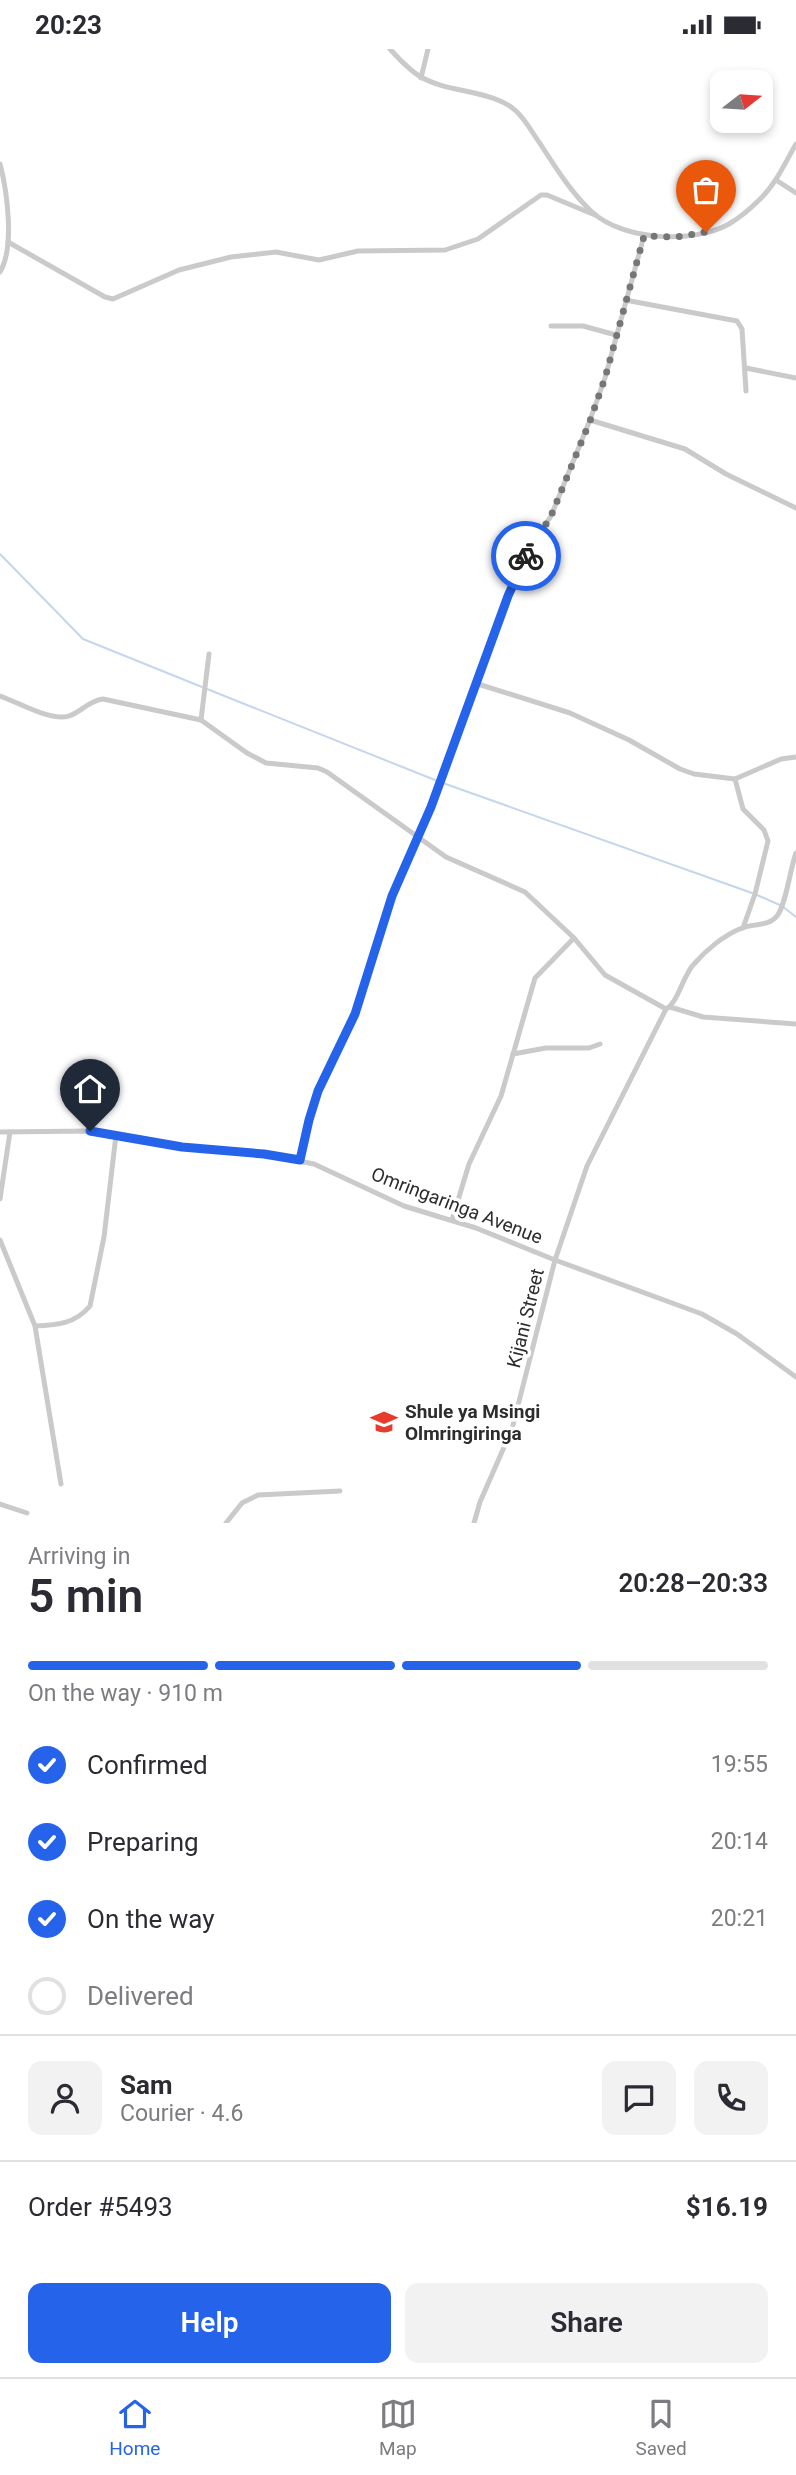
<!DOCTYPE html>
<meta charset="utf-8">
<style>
body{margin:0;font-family:Roboto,sans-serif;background:#f2f2f3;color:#2b2b33;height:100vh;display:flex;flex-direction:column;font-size:26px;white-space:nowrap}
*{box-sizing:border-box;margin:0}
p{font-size:23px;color:#7c7c81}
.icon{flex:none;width:38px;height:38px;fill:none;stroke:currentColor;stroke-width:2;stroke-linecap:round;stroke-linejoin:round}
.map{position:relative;height:1474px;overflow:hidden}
.drawer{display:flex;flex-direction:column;background:#fff;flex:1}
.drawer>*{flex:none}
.needle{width:46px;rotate:73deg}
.buttons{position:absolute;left:710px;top:21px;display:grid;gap:14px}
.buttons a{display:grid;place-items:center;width:63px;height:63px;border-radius:14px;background:#fff;box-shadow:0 4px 10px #0003;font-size:35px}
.pin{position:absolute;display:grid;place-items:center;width:60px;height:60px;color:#fff;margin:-72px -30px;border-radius:50% 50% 50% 0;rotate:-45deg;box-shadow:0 0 7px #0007}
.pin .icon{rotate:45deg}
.courier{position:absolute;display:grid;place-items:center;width:70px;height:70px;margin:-35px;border:5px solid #2563eb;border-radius:50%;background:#fff;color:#222;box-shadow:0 2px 9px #0007}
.head em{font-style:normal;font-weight:600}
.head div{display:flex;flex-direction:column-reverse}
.head{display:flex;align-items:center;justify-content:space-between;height:119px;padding:0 28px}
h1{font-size:46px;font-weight:600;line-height:52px}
.bar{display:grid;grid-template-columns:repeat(4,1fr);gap:10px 7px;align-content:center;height:84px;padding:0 28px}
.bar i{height:9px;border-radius:5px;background:#e1e1e2}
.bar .current{background:#2563eb}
.bar p{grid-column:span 4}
.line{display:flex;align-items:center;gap:18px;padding:0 28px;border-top:2px solid #e1e1e2}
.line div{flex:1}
.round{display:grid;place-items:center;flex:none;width:74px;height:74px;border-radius:14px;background:#f2f2f3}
ol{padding:0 28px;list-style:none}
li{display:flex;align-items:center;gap:21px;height:77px}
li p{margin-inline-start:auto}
li .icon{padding:7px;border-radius:50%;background:#2563eb;color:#fff;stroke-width:4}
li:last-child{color:#7c7c81}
li i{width:38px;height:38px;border:4px solid #e1e1e2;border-radius:50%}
.primary-button{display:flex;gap:14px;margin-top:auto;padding:14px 28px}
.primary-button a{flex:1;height:80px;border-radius:14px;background:#2563eb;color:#fff;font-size:28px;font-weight:600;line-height:80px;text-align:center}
.primary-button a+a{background:#f2f2f3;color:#2b2b33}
.status{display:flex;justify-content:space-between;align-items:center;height:49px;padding:0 35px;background:#fff;direction:ltr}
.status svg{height:19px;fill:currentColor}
.menu{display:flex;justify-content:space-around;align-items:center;height:98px;border-top:2px solid #e1e1e2;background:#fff;font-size:19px;color:#7c7c81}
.menu a{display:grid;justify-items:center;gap:4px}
.menu .current{color:#2563eb}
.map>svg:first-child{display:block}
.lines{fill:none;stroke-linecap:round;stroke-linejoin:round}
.stream{stroke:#c5d6eb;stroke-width:2}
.minor{stroke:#cacaca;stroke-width:5}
.done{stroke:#767676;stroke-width:7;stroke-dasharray:0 12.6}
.route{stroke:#2563eb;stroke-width:9}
.labels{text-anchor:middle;stroke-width:7;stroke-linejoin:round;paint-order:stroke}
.street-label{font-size:19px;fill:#2d2d2d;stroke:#fff}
.poi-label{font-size:19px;font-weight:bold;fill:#2d2d2d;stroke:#fff;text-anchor:start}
</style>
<div class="status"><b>20:23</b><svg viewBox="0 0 49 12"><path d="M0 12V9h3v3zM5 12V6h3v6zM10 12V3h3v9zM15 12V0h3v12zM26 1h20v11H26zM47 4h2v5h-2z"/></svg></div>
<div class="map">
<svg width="796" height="1474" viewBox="0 0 796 1474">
<rect width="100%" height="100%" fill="#fff"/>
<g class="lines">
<g class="stream">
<polyline points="0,505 83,590 202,638"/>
<polyline points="207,640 440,733 752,844"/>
<polyline points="757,846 782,857 796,868"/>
</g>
<g class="minor">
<path d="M 390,0 C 399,10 409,21 421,28 C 448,44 494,41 516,62 C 526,71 533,85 541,96 C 556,119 572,145 592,163 C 624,192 693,195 729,175 C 739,169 750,160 758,152 C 775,137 785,114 796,95"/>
<polyline points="421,29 428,0"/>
<path d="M 0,115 C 7,142 15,198 0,223"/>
<polyline points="776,131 796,144"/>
<polyline points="8,193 105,248 113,250 179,221 231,208 276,203 319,211 358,202 445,201 478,190 541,146 547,146 595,166"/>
<polyline points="625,251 737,272 742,280 746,342"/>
<polyline points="551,277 583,277 616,286"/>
<polyline points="746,319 796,329"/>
<polyline points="590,371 685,400 726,425 796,459"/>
<polyline points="478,635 570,664 629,691 680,720 694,725 735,730 781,710 796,708"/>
<path d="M 0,647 C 18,653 51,673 69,667 C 81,663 90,651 103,650 L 201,671 L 247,704 L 266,714 L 318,719 L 327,723 L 446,808 L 525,843 L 574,889 L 605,926 L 666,960 C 678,954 683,926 694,915 C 706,901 724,886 742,879 C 754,874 768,878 777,867 C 786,856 790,820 796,804"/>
<polyline points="201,671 209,605"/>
<polyline points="735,730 743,760 764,781 768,792 755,845 743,879"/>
<polyline points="670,958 703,968 796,975"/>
<polyline points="513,1005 546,999 589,999 600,995"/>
<polyline points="0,1083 90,1082 159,1095 264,1105 314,1115 404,1157 476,1179 555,1211 702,1265 737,1285 796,1328"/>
<polyline points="300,1111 309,1071 319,1042 355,965 392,847 431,758 508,547 530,499 551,467 590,371 605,329 644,187"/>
<polyline points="0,1150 10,1083"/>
<polyline points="452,1171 469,1115 501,1047 535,929 574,889"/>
<polyline points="0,1191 35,1277 61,1435"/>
<path d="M 35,1277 C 57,1276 75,1275 90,1257 L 104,1188 L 116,1086"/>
<polyline points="0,1455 27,1464"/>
<polyline points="226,1474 242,1454 258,1446 340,1442"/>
<polyline points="474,1474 480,1453 512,1380 555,1211 587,1117 666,960"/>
</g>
</g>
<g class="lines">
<polyline class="done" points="526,507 551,467 590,372 605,329 644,187 677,188 706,183"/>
<polyline class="route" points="90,1082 182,1098 264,1105 300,1111 309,1071 318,1042 355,965 392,847 431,758 508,547 526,507"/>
</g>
<defs>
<g id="school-bare" transform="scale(2.1)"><path d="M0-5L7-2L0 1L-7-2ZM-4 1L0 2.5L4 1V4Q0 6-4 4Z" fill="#e73c2c" stroke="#fff" stroke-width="2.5" paint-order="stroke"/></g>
</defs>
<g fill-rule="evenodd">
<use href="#school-bare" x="384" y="1373"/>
</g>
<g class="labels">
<g class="street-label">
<text transform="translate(457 1156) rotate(21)" y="7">Omringaringa Avenue</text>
<text transform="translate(525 1269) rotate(-76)" y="7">Kijani Street</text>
</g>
<g class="poi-label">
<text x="405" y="1369">Shule ya Msingi<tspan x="405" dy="22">Olmringiringa</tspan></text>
</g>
</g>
</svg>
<div class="buttons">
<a><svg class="needle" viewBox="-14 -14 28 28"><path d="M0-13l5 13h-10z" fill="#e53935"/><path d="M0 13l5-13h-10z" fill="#7c7c81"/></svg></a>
</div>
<div class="pin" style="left:706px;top:183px;background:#ea580c"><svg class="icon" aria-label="bag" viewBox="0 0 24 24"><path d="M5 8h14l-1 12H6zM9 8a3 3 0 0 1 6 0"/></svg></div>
<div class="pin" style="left:90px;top:1082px;background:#1f2937"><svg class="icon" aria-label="home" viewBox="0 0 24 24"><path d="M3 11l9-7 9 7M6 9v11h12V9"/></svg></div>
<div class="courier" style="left:526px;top:507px"><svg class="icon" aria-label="bike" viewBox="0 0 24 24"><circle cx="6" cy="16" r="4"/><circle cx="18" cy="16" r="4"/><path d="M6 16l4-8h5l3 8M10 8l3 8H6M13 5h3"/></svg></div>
</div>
<section class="drawer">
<div class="head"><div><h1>5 min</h1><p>Arriving in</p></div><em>20:28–20:33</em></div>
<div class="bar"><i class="current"></i><i class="current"></i><i class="current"></i><i></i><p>On the way · 910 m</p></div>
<ol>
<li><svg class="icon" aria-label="check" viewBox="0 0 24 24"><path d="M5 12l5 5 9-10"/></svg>Confirmed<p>19:55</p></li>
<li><svg class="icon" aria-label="check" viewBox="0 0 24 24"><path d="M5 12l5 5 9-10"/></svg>Preparing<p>20:14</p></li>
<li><svg class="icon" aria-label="check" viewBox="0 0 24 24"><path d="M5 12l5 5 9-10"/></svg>On the way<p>20:21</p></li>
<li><i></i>Delivered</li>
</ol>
<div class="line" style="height:126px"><a class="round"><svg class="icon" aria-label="person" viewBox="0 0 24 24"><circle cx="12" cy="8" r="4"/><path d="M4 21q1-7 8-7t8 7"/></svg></a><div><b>Sam</b><p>Courier · 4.6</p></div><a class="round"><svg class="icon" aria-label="chat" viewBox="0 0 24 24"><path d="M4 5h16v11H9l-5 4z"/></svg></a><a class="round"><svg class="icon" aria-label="phone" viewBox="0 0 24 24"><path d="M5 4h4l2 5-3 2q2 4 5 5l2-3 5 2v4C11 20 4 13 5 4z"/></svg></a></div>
<div class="line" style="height:91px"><div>Order #5493</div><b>$16.19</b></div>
<div class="primary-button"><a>Help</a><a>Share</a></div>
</section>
<nav class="menu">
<a class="current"><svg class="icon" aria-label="home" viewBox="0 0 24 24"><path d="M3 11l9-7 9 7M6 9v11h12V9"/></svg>Home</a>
<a><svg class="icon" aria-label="map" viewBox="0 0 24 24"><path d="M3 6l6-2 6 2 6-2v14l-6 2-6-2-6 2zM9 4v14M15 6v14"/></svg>Map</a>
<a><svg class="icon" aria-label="saved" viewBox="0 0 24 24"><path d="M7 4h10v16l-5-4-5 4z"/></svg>Saved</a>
</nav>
